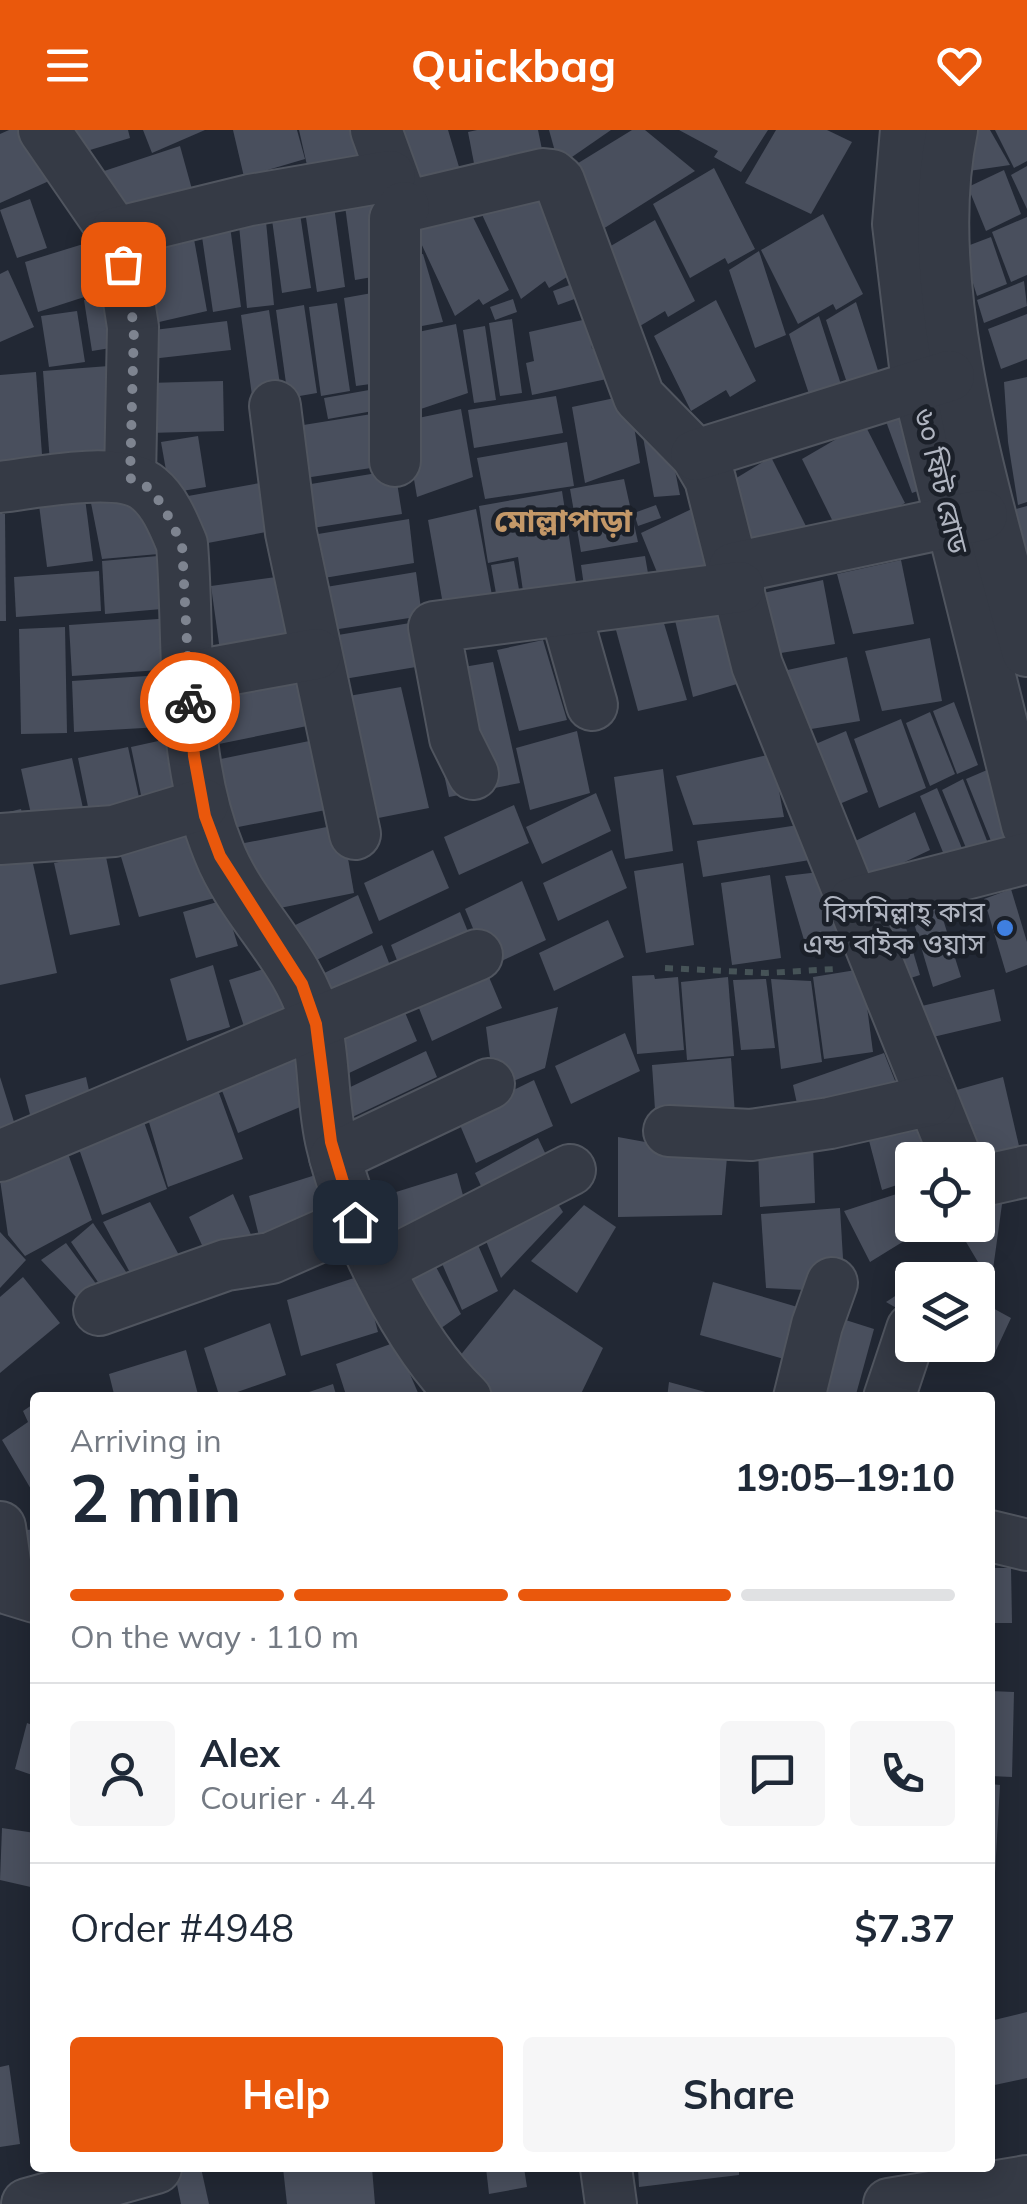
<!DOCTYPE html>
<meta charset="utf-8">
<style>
body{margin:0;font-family:Mulish,"Noto Sans Bengali",sans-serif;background:#f6f6f7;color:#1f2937;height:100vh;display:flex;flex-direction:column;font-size:38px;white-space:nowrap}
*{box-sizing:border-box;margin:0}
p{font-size:32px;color:#747a83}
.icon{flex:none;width:55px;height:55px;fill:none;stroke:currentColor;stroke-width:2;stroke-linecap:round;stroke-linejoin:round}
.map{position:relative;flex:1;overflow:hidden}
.drawer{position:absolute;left:30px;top:1262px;width:965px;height:780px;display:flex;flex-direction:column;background:#fff;border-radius:10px;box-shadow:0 5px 25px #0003}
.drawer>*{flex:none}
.controls{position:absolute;left:895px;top:1012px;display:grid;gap:20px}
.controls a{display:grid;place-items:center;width:100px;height:100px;border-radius:10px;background:#fff;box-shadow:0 5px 25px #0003;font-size:50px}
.pin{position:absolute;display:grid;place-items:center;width:85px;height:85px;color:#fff;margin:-42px;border-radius:20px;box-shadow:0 5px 15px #0006}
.courier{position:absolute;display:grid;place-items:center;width:100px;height:100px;margin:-50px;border:8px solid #ea580c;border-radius:50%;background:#fff;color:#222;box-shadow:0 2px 12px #0007}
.head em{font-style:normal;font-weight:700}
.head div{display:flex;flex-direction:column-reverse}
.head{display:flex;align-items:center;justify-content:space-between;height:170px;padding:0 40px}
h1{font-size:65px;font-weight:700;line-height:75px}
.bar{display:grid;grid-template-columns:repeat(4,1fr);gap:15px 10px;align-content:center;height:120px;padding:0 40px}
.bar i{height:12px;border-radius:8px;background:#e0e1e3}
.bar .selected{background:#ea580c}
.bar p{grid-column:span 4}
.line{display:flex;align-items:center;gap:25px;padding:0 40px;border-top:2px solid #e0e1e3}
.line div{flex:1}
.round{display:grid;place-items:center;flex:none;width:105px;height:105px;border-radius:10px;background:#f6f6f7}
.cta{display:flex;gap:20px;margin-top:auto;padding:20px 40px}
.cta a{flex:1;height:115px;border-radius:10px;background:#ea580c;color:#fff;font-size:40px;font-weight:700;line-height:115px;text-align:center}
.cta a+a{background:#f6f6f7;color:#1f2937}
header{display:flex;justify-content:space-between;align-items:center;height:130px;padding:0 40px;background:#ea580c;color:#fff;font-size:45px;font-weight:700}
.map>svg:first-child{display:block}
.building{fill:#494f5d}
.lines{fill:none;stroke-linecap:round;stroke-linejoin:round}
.minor-casing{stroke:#50555f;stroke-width:54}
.path{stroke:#465357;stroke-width:6;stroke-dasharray:8 8;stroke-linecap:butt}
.minor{stroke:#353a45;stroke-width:50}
.done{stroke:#7e8490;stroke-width:10;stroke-dasharray:0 18}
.route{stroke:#ea580c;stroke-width:12}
.shop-dot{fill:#3f7fe0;stroke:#1b2029;stroke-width:4}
.labels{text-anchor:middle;stroke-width:9;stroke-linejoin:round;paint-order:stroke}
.street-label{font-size:28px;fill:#b0b5c1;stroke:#1b2029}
.poi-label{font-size:28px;fill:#b0b5c1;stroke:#1b2029;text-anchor:end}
.quarter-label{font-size:32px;font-weight:bold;fill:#c49868;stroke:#1b2029}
</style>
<header><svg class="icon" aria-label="menu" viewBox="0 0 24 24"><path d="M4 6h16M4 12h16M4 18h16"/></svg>Quickbag<svg class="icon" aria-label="heart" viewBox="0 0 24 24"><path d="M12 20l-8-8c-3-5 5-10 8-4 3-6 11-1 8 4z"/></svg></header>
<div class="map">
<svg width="1027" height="2074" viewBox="0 0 1027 2074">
<rect width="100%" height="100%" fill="#222834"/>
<g class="building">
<polygon points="9,0 27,0 49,51 0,73 0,4"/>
<polygon points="63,0 128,0 130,8 70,26"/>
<polygon points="143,0 205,0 152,23"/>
<polygon points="233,0 297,0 305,29 244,47"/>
<polygon points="299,0 354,0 363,38 311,53"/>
<polygon points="394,0 448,0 462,47 413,56"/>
<polygon points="477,0 538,0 545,34 477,49 468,2"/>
<polygon points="549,0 611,0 559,36"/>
<polygon points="632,0 645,0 695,41 595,104 562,43"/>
<polygon points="679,0 768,0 741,42 714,27 718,21"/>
<polygon points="776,0 827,0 852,12 811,84 745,53"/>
<polygon points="972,0 990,0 1010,35 962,42"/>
<polygon points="995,0 1027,0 1027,31 1014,38"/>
<polygon points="180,16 198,81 120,107 89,46"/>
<polygon points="1027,36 1027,79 1011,45"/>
<polygon points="714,38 755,119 728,134 725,128 690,148 653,74"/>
<polygon points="1004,40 1021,84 986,101 968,57"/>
<polygon points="371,57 384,145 355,150 343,61"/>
<polygon points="535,61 575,142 549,158 545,151 521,169 479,78"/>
<polygon points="30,69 47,118 17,128 0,80"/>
<polygon points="333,69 345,157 317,162 304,74"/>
<polygon points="298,70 311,158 282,163 270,75"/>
<polygon points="469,79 509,160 483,175 479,169 455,186 413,96"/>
<polygon points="265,81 274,175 247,178 238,85"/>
<polygon points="823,84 863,164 836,180 833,174 798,194 761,120"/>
<polygon points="1027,87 1027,145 1011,152 992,102"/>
<polygon points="229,89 241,177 213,182 200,93"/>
<polygon points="655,90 695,171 668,187 665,181 630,202 592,127"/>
<polygon points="192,98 207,181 146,195 130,113"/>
<polygon points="991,107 1007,154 977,166 962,118"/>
<polygon points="93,111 106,160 38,182 25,132"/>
<polygon points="759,121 786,205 755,218 729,140"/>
<polygon points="423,124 443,192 401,200 400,127"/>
<polygon points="8,140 34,197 0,212 0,144"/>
<polygon points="1024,151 1027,176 984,193 977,170"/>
<polygon points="575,153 580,167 558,175 553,161"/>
<polygon points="372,163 385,252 356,256 344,168"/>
<polygon points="120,164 129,215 92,221 84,170"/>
<polygon points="513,169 517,182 495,190 490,177"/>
<polygon points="716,170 756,251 730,267 726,260 691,281 654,206"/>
<polygon points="856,172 883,256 852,268 826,190"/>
<polygon points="337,173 350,261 321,266 309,177"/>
<polygon points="304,175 317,263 288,268 276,180"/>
<polygon points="269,180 282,268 253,273 241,185"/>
<polygon points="77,181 85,232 49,237 41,186"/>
<polygon points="1027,184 1027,229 1001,239 988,199"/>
<polygon points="819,186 846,270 815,282 789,204"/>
<polygon points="512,189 522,263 500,266 489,193"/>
<polygon points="587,189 592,219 610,215 616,247 532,265 526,233 534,231 529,202"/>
<polygon points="227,191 231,220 142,230 138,202"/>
<polygon points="456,194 468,263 412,282 399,206"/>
<polygon points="485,196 496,270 474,273 463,200"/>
<polygon points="122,235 129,340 51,346 43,241"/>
<polygon points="36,242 43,338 0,341 0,245"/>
<polygon points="1027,247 1027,372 1018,375 1008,312 1004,252"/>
<polygon points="223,251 224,301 148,303 147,253"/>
<polygon points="386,257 390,278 328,289 324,268"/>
<polygon points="629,265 640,333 585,353 572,277"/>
<polygon points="556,266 563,303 474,318 468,280"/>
<polygon points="906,275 935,355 912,363 883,283"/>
<polygon points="461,279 473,347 417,367 404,291"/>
<polygon points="384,282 391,335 298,349 291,297"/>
<polygon points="864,293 905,373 878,389 839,404 802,329"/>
<polygon points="198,306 206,357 170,363 161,312"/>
<polygon points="668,306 680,365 654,367 643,307"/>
<polygon points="567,312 574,356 485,369 477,328"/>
<polygon points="771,327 812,408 747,438 710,364"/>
<polygon points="395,340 402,384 306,399 299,356"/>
<polygon points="624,349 638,412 581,422 570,359"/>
<polygon points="260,353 277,400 197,415 177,368"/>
<polygon points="562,361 580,478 527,488 518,427 488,433 479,376"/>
<polygon points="85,368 93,431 47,437 39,375"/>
<polygon points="125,371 156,392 170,423 102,429 91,373"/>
<polygon points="656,375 661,388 638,396 634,383"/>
<polygon points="698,376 722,435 665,462 641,403"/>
<polygon points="1027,376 1027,452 1017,419 1025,417 1016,379"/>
<polygon points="476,379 496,487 447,497 428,390"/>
<polygon points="0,384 5,384 6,491 0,491"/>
<polygon points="409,389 414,433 318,449 312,405"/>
<polygon points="169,425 173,478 105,484 102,431"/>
<polygon points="645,426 652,466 587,477 581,435"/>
<polygon points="901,430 914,494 853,504 837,444"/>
<polygon points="514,431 520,465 497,469 491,435"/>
<polygon points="99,441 101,481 16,487 14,447"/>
<polygon points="416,442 422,486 326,501 320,458"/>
<polygon points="291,445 301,517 221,528 211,456"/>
<polygon points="823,450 835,514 775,524 758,464"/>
<polygon points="718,474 737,554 693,567 674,486"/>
<polygon points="173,488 175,539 72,546 69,495"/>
<polygon points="663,490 687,570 638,581 616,500"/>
<polygon points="422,491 428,535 332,551 326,507"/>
<polygon points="65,497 67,603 21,604 19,499"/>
<polygon points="930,508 942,571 882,581 865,521"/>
<polygon points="543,510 567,590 519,601 497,520"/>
<polygon points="306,526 317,594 204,617 193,548"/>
<polygon points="847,527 860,591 799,601 783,541"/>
<polygon points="493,532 520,653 449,667 422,544"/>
<polygon points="176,544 178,596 74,602 72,551"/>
<polygon points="401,557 429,678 358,692 331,569"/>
<polygon points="954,572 978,635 957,644 933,581"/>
<polygon points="930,582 955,644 930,656 906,593"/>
<polygon points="901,589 926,658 879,678 854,609"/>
<polygon points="577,601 590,663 530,680 516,618"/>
<polygon points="846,601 868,662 825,680 804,619"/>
<polygon points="181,606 197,678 146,689 131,617"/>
<polygon points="324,608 336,678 223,700 211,631"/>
<polygon points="128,617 144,690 93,701 78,628"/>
<polygon points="772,624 784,687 693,695 676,646"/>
<polygon points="72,628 88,701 37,711 21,639"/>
<polygon points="663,639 673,721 625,729 614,647"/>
<polygon points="987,640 1015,711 995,721 966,649"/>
<polygon points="963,649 991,721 971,730 942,660"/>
<polygon points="937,658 966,728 949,737 920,666"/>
<polygon points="596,663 611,701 542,734 526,697"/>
<polygon points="514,675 529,713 459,745 444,707"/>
<polygon points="21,679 57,843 0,855 0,684"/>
<polygon points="915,682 930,720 860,753 845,716"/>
<polygon points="193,693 219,767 139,787 119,720"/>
<polygon points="342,694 354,763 241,786 229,716"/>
<polygon points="804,694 810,730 703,747 697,711"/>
<polygon points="433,720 449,758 379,791 364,753"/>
<polygon points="612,720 627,758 558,791 543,753"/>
<polygon points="105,722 120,795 70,805 54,733"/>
<polygon points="683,733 694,815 646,823 634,741"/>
<polygon points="828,741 849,807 807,820 785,746"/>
<polygon points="770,745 781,828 732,835 721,753"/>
<polygon points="522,751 546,810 489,837 465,779"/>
<polygon points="1011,759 1027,812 1027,835 1006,843 984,769"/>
<polygon points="358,765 373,803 304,836 289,798"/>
<polygon points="224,770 238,816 196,828 183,782"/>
<polygon points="898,771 920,845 892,854 870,781"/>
<polygon points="938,773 961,847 933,857 911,783"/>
<polygon points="460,782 475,819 406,853 391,815"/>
<polygon points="608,790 624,827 554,861 539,823"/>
<polygon points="382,815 397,853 327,887 312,849"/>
<polygon points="213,835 230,897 187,911 170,849"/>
<polygon points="270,837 290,898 249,912 229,850"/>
<polygon points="862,839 873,922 824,929 813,847"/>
<polygon points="486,840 502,878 432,911 417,873"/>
<polygon points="654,845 655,849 678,847 684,920 637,924 632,846"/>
<polygon points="728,847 734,926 687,930 681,852"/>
<polygon points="766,849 775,918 741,920 733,850"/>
<polygon points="771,849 811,851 822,932 781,939"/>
<polygon points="994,859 1001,891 916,911 909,879"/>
<polygon points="401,873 417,911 347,944 332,906"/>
<polygon points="558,877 545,938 494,959 486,897"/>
<polygon points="625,903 640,941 571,974 555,936"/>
<polygon points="298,916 317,970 238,1003 218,950"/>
<polygon points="426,921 437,947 344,991 342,961"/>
<polygon points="884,923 907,981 805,1011 793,955"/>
<polygon points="731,928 737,1013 657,1009 652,935"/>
<polygon points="0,947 20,1011 0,1018"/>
<polygon points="86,947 94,983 34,1000 25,965"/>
<polygon points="1003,947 1022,1029 978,1041 946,963"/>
<polygon points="534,950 553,996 476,1033 457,988"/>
<polygon points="215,952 243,1029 168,1057 146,982"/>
<polygon points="919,986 931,1030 912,1030 912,1050 882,1060 867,1003"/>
<polygon points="143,989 167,1059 102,1085 78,1016"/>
<polygon points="618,1007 727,1027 722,1085 618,1087"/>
<polygon points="538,1008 558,1050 495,1086 475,1043"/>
<polygon points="813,1014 815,1073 760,1077 758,1018"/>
<polygon points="67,1021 92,1090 25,1126 8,1105 0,1050"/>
<polygon points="325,1042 340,1098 263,1122 249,1066"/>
<polygon points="457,1043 472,1099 395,1123 380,1067"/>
<polygon points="912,1059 912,1095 930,1095 870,1132 844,1081"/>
<polygon points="551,1063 563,1082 501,1148 482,1101"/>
<polygon points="233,1064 256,1116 213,1139 189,1087"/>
<polygon points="1003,1067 991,1154 956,1095 978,1095 978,1072"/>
<polygon points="150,1072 191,1147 143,1167 103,1092"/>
<polygon points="584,1075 616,1097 577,1163 531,1131"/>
<polygon points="840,1078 845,1162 766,1158 761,1084"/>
<polygon points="93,1093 141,1164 114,1176 71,1112"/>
<polygon points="0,1102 26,1130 0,1158"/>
<polygon points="474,1106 498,1161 462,1180 438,1124"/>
<polygon points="66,1113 111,1174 94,1186 41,1130"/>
<polygon points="435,1135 461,1184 420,1213 390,1155"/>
<polygon points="363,1145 378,1202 301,1226 287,1170"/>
<polygon points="23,1147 60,1193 0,1243 0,1167"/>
<polygon points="713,1152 811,1181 798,1233 700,1205"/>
<polygon points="912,1155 912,1187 886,1172"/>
<polygon points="514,1159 603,1218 579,1268 453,1268 438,1253"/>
<polygon points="978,1170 1011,1188 991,1231 962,1215 978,1215"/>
<polygon points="833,1186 874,1199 855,1268 816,1268"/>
<polygon points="270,1193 286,1245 220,1268 204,1218"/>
<polygon points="396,1212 419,1265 414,1268 347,1268 336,1234"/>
<polygon points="186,1220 199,1268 115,1268 109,1244"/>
<polygon points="669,1252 720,1266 720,1268 667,1268"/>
<polygon points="333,1254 337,1268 294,1268 294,1267"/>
<polygon points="35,1273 35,1366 2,1310 28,1292 23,1281"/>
<polygon points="35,1399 35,1451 23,1452 19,1401"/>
<polygon points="990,1438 1011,1438 1012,1493 990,1493"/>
<polygon points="990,1561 1014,1562 1012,1647 990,1646"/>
<polygon points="27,1593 35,1596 35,1646 15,1639"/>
<polygon points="990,1654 1000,1655 993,1778 990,1777"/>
<polygon points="2,1698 35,1703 35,1758 0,1750"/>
<polygon points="1027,1882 1027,1948 990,1956 990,1891"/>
<polygon points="9,1935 20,2014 0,2017 0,1937"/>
<polygon points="184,2038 201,2038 209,2074 181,2074 174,2040"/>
<polygon points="283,2038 372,2038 375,2074 287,2074"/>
<polygon points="486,2038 524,2038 527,2057 489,2064"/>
<polygon points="638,2038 739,2038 739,2045 639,2057"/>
</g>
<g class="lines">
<g class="minor-casing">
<g id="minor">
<polyline points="44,0 115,103 123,133 133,197 130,348"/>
<polyline points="376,0 404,77 543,44 552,45 559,51 639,267 696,325 710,349 757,535 957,1030"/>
<polyline points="906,0 898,94 917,253 1027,695"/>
<path d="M 952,0 C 919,156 986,368 1027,521"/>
<polyline points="115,103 250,70 390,46"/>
<polyline points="275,276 291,403 355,704"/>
<polyline points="696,325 949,246"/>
<polyline points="395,331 395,89 404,77"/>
<path d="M 0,357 C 36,353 121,334 149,359 C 165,372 174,395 182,414 C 190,516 179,625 219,722 C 243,783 301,829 316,894 C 325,933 322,975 332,1015 C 351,1094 406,1211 466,1268"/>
<polyline points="734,438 982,385"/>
<polyline points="565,480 592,575"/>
<polyline points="188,547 316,524"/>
<polyline points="473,644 455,608 434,497 739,457"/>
<polyline points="0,709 114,701 203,674"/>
<polyline points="853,773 1027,728"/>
<polyline points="669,1001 751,1005 830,993 931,970"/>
<polyline points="0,1026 477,825"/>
<polyline points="335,1027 489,954"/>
<polyline points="978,1052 1027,1041"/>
<polyline points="378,1138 570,1040"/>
<polyline points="99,1180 226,1135 271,1128 355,1091"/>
<polyline points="799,1268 817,1195 832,1153"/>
<polyline points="889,1268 912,1199"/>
<polyline points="0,1397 9,1459 35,1467"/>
<polyline points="990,1406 1027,1415"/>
<polyline points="606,2038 611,2074"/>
<polyline points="27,2074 156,2038"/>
<polyline points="889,2074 1027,2051"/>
</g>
</g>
<polyline class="path" points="665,838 766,843 835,839"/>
<use href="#minor" class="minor"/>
</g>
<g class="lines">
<polyline class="done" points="123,134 134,197 130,348 149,358 163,376 182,414 190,572"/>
<polyline class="route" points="190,572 194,626 205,686 220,726 302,854 316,894 331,1012 355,1092"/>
</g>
<circle class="shop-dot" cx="1005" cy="798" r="10"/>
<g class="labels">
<g class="street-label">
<text transform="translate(941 351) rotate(76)" y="10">৬০ ফিট রোড</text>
</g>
<g class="poi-label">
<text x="985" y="792">বিসমিল্লাহ্ কার<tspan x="985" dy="32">এন্ড বাইক ওয়াস</tspan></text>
</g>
<g class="quarter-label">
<text x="563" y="402">মোল্লাপাড়া</text>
</g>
</g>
</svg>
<div class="controls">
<a><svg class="icon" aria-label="locate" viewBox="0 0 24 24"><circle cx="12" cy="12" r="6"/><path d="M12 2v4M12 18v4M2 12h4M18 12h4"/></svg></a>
<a><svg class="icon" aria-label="layers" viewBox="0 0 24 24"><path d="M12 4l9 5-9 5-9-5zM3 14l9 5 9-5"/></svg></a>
</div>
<div class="pin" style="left:123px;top:134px;background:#ea580c"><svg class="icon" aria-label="bag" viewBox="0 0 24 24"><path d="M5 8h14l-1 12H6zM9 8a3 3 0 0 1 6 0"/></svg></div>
<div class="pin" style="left:355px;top:1092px;background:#1f2937"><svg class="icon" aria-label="home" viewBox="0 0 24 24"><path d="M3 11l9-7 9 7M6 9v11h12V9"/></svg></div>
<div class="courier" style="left:190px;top:572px"><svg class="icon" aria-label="bike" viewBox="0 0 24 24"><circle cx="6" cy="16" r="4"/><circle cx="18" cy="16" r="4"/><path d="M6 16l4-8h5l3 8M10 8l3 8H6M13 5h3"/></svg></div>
<section class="drawer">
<div class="head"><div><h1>2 min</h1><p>Arriving in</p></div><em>19:05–19:10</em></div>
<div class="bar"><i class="selected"></i><i class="selected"></i><i class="selected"></i><i></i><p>On the way · 110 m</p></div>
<div class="line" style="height:180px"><a class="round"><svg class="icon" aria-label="person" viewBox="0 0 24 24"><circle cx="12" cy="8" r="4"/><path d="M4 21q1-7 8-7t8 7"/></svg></a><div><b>Alex</b><p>Courier · 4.4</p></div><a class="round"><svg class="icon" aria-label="chat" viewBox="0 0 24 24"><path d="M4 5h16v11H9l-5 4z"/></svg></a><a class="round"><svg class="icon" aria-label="phone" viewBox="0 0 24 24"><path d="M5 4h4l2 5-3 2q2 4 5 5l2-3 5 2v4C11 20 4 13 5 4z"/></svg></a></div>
<div class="line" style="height:130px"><div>Order #4948</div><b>$7.37</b></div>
<div class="cta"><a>Help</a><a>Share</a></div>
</section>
</div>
